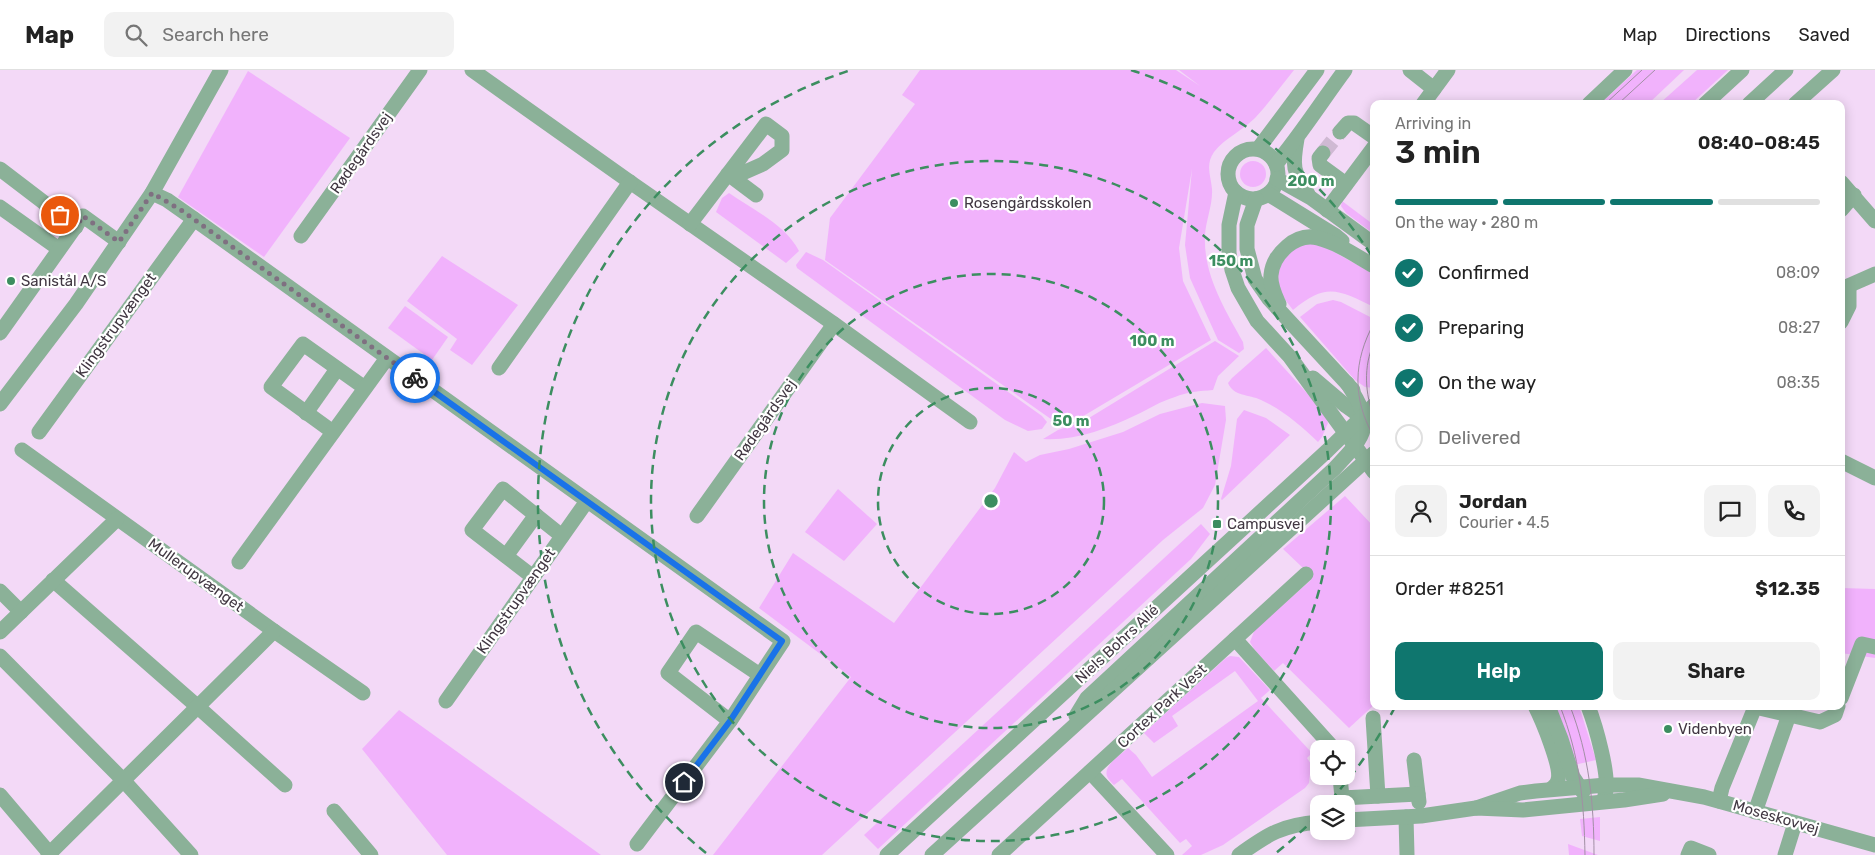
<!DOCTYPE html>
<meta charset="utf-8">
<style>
body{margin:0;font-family:Rubik,sans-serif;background:#f2f2f2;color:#222;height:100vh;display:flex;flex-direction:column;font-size:19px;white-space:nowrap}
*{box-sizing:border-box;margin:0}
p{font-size:16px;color:#767676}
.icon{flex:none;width:28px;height:28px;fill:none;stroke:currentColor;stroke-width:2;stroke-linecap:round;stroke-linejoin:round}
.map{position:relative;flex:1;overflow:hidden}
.details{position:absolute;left:1370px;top:30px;width:475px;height:610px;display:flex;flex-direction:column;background:#fff;border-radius:10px;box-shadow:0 2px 12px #0003}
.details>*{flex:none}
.buttons{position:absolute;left:1310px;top:670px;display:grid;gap:10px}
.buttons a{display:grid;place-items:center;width:45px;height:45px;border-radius:10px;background:#fff;box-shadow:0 2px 12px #0003;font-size:25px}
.pin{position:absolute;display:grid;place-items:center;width:42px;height:42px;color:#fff;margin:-21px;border:2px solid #fff;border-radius:50%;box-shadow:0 1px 5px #0007}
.courier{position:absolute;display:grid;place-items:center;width:50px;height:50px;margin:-25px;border:4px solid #1a73e8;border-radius:50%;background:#fff;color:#222;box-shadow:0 1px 6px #0007}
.headline em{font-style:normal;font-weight:600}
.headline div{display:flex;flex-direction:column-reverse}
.headline{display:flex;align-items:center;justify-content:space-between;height:85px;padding:0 25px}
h1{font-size:32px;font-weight:600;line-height:38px}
.bar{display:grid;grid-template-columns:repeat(4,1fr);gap:8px 5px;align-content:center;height:60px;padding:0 25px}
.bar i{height:6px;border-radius:4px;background:#e0e0e0}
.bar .selected{background:#0f766e}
.bar p{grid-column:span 4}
.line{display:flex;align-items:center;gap:12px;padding:0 25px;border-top:1px solid #e0e0e0}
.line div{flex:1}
.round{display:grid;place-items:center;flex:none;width:52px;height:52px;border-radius:10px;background:#f2f2f2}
ol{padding:0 25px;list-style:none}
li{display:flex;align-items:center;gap:15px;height:55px}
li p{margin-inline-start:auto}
li .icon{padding:5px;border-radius:50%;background:#0f766e;color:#fff;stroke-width:4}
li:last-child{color:#767676}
li i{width:28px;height:28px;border:2px solid #e0e0e0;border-radius:50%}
.button{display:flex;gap:10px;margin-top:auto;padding:10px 25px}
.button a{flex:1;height:58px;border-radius:10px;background:#0f766e;color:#fff;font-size:20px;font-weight:600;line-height:58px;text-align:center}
.button a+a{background:#f2f2f2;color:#222}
header{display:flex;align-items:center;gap:30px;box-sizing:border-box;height:70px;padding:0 25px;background:#fff;border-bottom:1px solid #e0e0e0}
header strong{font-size:24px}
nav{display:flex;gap:28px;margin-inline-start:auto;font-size:18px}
.search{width:350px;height:45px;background:#f2f2f2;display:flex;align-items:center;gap:12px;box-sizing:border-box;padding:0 18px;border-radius:10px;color:#767676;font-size:19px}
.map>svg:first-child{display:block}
.green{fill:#f1b2fc}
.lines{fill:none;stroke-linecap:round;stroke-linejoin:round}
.minor-tunnel{stroke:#cfb9d3;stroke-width:15;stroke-dasharray:15 8;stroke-linecap:butt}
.minor{stroke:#8bb198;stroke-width:15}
.tram{stroke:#a18fa4;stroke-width:1}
.done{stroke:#7f7081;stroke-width:5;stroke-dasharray:0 9}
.route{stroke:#1a73e8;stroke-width:6}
.ring{fill:none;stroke:#3c8e60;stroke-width:2.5;stroke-dasharray:9 6}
.poi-dot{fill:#3c8e60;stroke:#fff;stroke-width:2}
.labels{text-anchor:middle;stroke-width:4.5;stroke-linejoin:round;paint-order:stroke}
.street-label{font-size:15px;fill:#413742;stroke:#fff}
.poi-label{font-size:15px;fill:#413742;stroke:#fff;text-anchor:start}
.centre{fill:#3c8e60;stroke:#fff;stroke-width:2.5}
.ring-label{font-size:15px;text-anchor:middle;font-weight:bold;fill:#3c8e60;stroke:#fff;stroke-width:4.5;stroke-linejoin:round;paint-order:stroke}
</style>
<header>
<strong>Map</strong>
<div class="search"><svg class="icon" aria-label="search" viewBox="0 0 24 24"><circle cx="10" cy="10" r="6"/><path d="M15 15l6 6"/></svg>Search here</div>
<nav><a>Map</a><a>Directions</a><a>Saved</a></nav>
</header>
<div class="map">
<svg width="1875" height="785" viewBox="0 0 1875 785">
<rect width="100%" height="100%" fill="#f3d9f7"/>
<g class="green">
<path d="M 920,0 L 1176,0 L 1200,16 L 1179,0 L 1294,0 C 1281,16 1269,33 1255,48 C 1242,61 1225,68 1214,82 C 1205,95 1211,106 1212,119 C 1213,134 1206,150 1205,165 C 1203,204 1224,238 1243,272 L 1244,279 L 1239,283 L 1218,270 L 1190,208 L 1185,175 L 1192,99 L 1179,178 L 1183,211 L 1211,270 L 1085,345 L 1058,354 L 825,190 L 830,148 L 915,34 L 902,25 Z"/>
<polygon points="1637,0 1684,0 1648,34 1600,34"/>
<polygon points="1697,0 1728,0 1691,34 1659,34"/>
<polygon points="248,1 350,68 264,187 178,127"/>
<circle cx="1253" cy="104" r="13"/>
<path d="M 729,123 C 752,139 786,155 799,181 L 786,193 L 716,142 L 722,128 Z"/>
<polygon points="1342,131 1374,155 1374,164 1346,143 1341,136"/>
<path d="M 1316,172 L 1374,204 L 1374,237 C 1338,220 1327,212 1293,240 L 1280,223 L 1277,200 L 1283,187 L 1303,173 Z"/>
<polygon points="806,182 823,190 1042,346 1047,352 1042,359 1028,361 1005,350 797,198 796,195"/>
<polygon points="442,186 518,235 472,295 450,280 457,269 407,231"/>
<polygon points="1333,230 1341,232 1374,249 1374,318 1365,317 1355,310 1300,247 1317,234"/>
<polygon points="405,236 448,267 432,290 388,258"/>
<path d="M 1215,271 L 1239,286 L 1218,306 L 1213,320 C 1200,321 1187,322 1175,327 C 1161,331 1149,339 1136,345 C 1107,359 1075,371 1043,369 L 1058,360 L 1084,351 Z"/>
<path d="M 1266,278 L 1325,343 L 1328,353 L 1322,367 L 1318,372 C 1300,355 1283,340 1261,330 C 1249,324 1234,327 1228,313 L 1232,308 Z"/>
<polygon points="1202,333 1225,336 1226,350 1215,415 1203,438 1163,470 822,785 713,785 851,607 759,538 793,483 894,553 995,418 1014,382 1026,392 1040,385 1069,379 1123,362 1160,344"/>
<polygon points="1244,340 1266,348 1290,365 1222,430 1221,429 1231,396 1237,349"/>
<polygon points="838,419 877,454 844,491 805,462"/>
<polygon points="1345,426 1374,457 1374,635 1349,658 1283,593 1274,601 1254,579 1250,572 1255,559 1311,510 1302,497 1283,479"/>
<polygon points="1201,454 1210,464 1191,489 878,779 864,765"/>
<polygon points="1841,518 1875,519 1875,588 1841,583"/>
<path d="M 1230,586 L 1239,587 L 1270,620 L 1261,628 L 1312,683 L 1307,688 L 1311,694 L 1309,713 L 1305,718 L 1223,775 L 1201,785 L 1182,785 L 1192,776 L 1186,769 L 1180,773 L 1122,709 L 1114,715 C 1112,713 1108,709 1107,706 C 1103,695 1122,684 1128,678 L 1136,685 L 1152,707 L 1258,631 L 1235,601 L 1172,646 L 1178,656 L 1154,673 L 1144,663 L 1226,588 Z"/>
<polygon points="1554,636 1579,636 1596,690 1574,695"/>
<polygon points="399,640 601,785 447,785 362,679"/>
<polygon points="1600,747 1600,771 1582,766 1580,749"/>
<polygon points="1568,774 1598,785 1569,785"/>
</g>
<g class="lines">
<polyline class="minor-tunnel" points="1323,83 1340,62"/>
<g class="minor">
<polyline points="472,0 630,112 834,254 970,352"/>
<polyline points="1410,0 1434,19"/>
<polyline points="1423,34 1448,0"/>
<polyline points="1589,34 1625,0"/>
<polyline points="1705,34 1742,0"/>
<polyline points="1749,34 1786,0"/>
<polyline points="1795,34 1833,0"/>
<polyline points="1340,62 1348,53 1354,53 1374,67"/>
<path d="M 1297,69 C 1292,97 1293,101 1308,124"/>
<polyline points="1258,79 1317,0"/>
<circle cx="1253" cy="104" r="25"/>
<polyline points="1323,83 1319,88 1320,95 1346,114"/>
<path d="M 1276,94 C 1301,64 1322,31 1345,0"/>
<polyline points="0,99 76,157"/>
<polyline points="728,104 756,125"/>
<polyline points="1277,109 1311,128 1374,174"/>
<polyline points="1841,112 1875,151"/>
<polyline points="1236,122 1229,155 1229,183 1232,200 1238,218 1257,251 1290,287 1374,402"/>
<polyline points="152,123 167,130 194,149 783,571 730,651 637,774"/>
<polyline points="1268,124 1336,166 1342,171"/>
<polyline points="1256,129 1247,155 1247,179 1255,209 1269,229 1353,320"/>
<polyline points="0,137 59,179"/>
<polyline points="1327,140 1374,77"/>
<polyline points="1841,140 1854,125"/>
<polyline points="690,154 766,54 782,66 782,80 763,94 736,106 728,104"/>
<polyline points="301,166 420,0"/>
<polyline points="1841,219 1875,204"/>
<path d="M 1279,234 C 1275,225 1270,215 1271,205 C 1273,184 1296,162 1318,168 C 1338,173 1356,186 1374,196"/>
<polyline points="1841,252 1849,236 1849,216"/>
<polyline points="0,263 83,146 119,172"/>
<polyline points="499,298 630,112"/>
<polyline points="1313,308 1346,336 1367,351"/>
<polyline points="0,334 76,234 152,123 221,0"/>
<polyline points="306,343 337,299"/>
<polyline points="39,362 194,149"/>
<polyline points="333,362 271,317 303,274 365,318"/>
<polyline points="22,380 274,561 363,623"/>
<polyline points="1841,391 1875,408"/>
<polyline points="697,446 834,254"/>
<polyline points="506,486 536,445"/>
<polyline points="239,492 387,288"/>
<polyline points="533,507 472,460 503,419 562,466"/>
<polyline points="53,510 198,637 285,715"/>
<polyline points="0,521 21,542"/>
<polyline points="0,562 117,449"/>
<polyline points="1235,569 1334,679"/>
<polyline points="0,586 124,711 191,785"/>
<polyline points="1841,628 1862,574 1875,577"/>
<polyline points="446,631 587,431"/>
<path d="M 1535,636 C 1542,650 1562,697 1558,710 C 1557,715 1554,716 1551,719"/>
<polyline points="1548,636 1561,669 1573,707 1583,722"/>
<path d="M 1588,636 C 1595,654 1611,708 1605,725"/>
<path d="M 1076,646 L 1087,628 L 1334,399 C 1367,364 1375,356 1347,313"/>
<polyline points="1373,648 1378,726"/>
<polyline points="730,651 668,603 696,562 760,605"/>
<polyline points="1414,690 1419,732"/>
<polyline points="1090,702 1167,785"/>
<polyline points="1340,706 1342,728 1418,724"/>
<polyline points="0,725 51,785"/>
<polyline points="1719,731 1722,718 1755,637 1820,652 1835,645 1838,636"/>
<polyline points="1476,738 1520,723 1536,721 1606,715 1638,715 1704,727 1875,775"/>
<polyline points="334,741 371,785"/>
<polyline points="1755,742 1789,645"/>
<polyline points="1406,747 1407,785"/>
<polyline points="1346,750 1421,746 1476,738 1523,740 1624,730 1663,724"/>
<polyline points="48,785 274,561"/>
<polyline points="887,785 1327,381 1374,335"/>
<polyline points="932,785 1374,383"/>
<polyline points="999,785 1306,504"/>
<path d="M 1239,785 C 1268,764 1282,755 1319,752"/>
<polyline points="1688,785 1691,778 1709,785"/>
<polyline points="1785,785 1795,753"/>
</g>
<g class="tram">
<polyline points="1605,34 1642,0"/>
<polyline points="1618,34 1655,0"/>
<path d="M 1374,253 C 1353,291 1352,329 1374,367"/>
<path d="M 1374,273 C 1363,296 1365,324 1374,348"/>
<path d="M 1560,636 C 1580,687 1584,731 1585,785"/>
<path d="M 1570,636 C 1589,685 1594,733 1594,785"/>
</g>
</g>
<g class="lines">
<polyline class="done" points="60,145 76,157 83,146 119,172 152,123 181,140 415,308"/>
<polyline class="route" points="415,308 782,571 730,651 684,712"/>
</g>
<g class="ring">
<circle cx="991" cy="431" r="113"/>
<circle cx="991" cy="431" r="227"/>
<circle cx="991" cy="431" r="340"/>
<path d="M1395 637A453 453 0 0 1 1330 731M1317 746A453 453 0 0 1 1276 783M706 783A453 453 0 0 1 851 0M1131 0A453 453 0 0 1 1373 188"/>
</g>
<g class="poi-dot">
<circle cx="954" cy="133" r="5"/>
<circle cx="11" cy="211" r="5"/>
<rect x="1212" y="449" width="10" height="10" rx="2.5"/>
<circle cx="1668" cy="659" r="5"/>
</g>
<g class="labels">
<g class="street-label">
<text transform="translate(361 83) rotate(-55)" y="5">Rødegårdsvej</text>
<text transform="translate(116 255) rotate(-54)" y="5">Klingstrupvænget</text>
<text transform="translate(765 350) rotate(-55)" y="5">Rødegårdsvej</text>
<text transform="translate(196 505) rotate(36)" y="5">Mullerupvænget</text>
<text transform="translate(516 531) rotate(-55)" y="5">Klingstrupvænget</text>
<text transform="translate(1117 574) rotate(-43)" y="5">Niels Bohrs Allé</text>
<text transform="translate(1162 636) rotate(-43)" y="5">Cortex Park Vest</text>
<text transform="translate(1776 747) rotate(16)" y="5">Moseskovvej</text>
</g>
<g class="poi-label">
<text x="964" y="138">Rosengårdsskolen</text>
<text x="21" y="216">Sanistål A/S</text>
<text x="1227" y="459">Campusvej</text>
<text x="1678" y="664">Videnbyen</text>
</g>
</g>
<circle cx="991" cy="431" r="8" class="centre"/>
<g class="ring-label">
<text x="1311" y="116">200 m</text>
<text x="1231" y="196">150 m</text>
<text x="1152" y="276">100 m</text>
<text x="1071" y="356">50 m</text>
</g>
</svg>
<div class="buttons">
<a><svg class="icon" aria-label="locate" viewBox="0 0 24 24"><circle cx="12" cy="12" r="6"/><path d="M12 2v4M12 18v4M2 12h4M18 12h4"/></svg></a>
<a><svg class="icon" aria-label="layers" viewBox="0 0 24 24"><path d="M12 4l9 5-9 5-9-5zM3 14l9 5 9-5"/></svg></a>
</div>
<div class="pin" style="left:60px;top:145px;background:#ea580c"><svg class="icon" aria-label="bag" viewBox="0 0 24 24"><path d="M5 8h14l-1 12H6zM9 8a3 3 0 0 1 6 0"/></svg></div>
<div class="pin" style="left:684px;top:712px;background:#1f2937"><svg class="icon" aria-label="home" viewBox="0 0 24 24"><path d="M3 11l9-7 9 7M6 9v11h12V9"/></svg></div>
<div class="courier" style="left:415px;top:308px"><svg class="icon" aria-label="bike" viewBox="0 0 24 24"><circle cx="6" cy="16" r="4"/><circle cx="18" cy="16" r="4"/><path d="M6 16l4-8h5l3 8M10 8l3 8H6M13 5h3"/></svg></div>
<section class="details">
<div class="headline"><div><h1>3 min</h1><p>Arriving in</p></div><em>08:40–08:45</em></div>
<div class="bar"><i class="selected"></i><i class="selected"></i><i class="selected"></i><i></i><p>On the way · 280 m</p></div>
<ol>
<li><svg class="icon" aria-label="check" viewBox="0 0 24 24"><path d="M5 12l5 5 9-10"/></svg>Confirmed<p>08:09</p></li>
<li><svg class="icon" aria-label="check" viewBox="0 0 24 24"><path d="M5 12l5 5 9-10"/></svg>Preparing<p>08:27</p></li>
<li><svg class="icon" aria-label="check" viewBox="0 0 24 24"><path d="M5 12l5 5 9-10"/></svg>On the way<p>08:35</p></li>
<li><i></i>Delivered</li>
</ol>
<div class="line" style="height:90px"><a class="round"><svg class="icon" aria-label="person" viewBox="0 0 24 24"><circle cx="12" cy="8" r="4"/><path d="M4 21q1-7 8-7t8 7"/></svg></a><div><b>Jordan</b><p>Courier · 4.5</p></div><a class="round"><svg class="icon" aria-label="chat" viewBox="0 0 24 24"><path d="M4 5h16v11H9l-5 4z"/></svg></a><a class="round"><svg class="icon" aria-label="phone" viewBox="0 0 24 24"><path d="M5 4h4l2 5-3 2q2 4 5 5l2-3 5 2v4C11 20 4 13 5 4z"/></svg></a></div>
<div class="line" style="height:65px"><div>Order #8251</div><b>$12.35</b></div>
<div class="button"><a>Help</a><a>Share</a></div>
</section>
</div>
